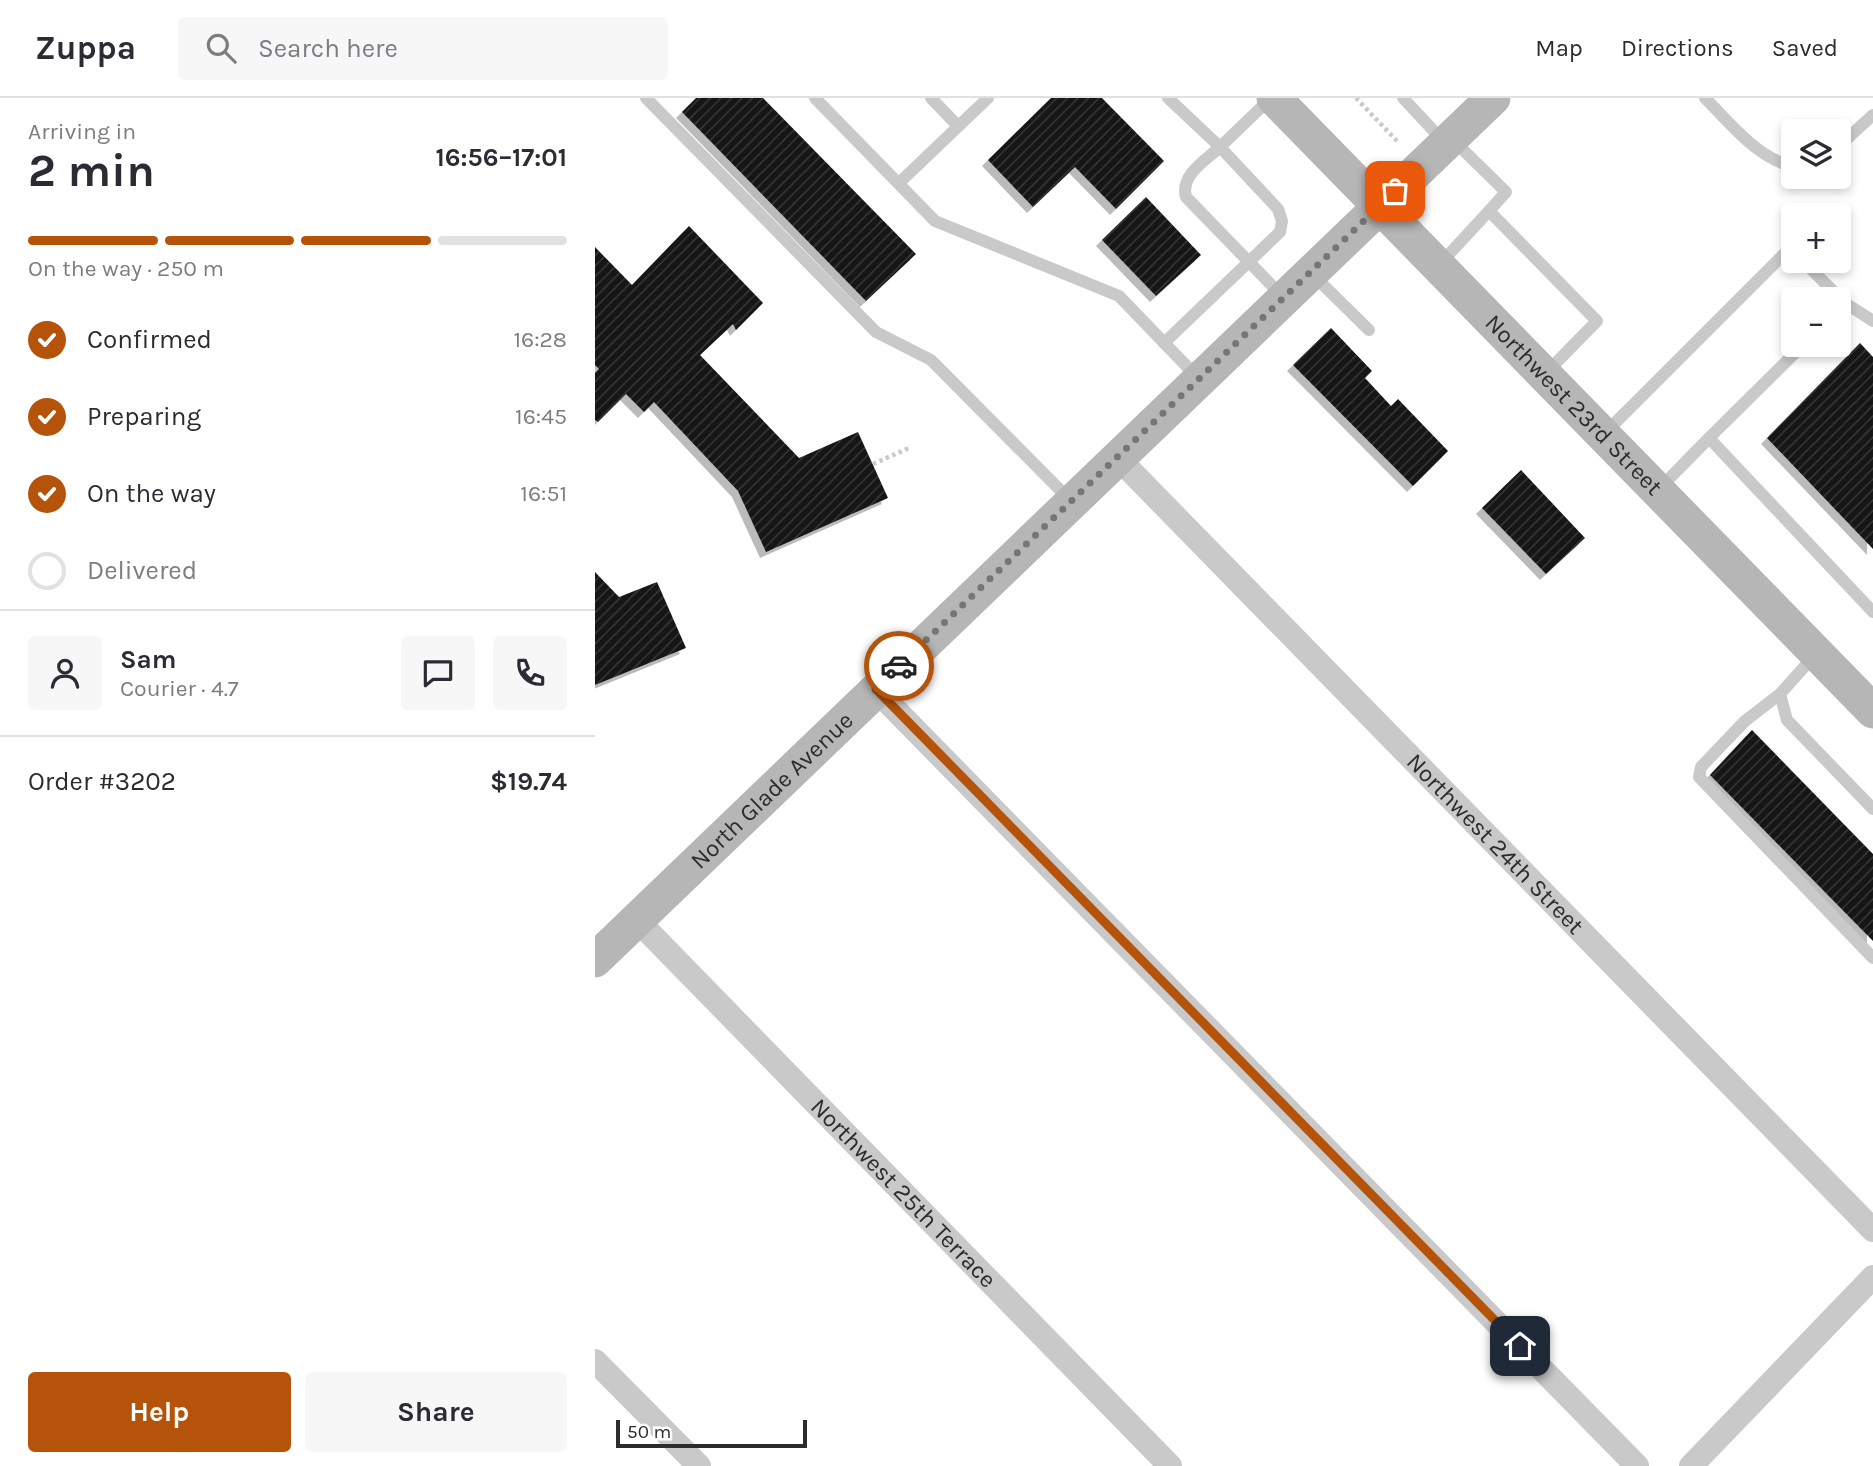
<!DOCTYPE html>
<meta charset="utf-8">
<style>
body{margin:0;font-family:Karla,sans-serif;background:#f7f7f7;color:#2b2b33;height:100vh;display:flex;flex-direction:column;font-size:26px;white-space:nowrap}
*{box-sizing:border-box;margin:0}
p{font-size:23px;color:#7c7c81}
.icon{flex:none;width:38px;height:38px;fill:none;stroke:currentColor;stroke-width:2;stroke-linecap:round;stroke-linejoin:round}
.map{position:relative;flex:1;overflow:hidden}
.details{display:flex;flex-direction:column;background:#fff;width:595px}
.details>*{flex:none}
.buttons{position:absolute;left:1186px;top:21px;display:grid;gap:14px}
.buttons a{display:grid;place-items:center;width:70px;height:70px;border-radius:7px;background:#fff;box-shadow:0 4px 10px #0003;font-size:35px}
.scale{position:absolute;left:21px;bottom:18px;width:191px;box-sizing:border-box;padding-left:7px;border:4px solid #2c2c2c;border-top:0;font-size:19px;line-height:24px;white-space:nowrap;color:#2c2c2c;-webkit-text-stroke:5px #fff;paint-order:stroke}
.pin{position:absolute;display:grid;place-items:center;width:60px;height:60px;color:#fff;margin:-30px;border-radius:14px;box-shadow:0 4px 10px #0006}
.courier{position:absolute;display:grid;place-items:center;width:70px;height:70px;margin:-35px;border:5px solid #b45309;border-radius:50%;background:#fff;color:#222;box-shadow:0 2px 9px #0007}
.headline em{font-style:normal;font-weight:700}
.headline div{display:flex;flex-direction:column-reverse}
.headline{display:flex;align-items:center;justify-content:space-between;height:119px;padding:0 28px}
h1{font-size:46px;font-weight:700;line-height:52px}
.bar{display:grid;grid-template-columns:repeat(4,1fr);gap:10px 7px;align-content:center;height:84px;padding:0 28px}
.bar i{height:9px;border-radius:5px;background:#e1e1e2}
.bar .current{background:#b45309}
.bar p{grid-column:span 4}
.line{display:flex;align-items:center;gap:18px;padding:0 28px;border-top:2px solid #e1e1e2}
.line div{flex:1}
.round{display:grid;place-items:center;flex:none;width:74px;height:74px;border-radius:7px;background:#f7f7f7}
ol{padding:0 28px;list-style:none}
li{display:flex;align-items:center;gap:21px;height:77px}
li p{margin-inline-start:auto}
li .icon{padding:7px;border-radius:50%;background:#b45309;color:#fff;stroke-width:4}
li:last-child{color:#7c7c81}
li i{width:38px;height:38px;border:4px solid #e1e1e2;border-radius:50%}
.cta{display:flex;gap:14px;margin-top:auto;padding:14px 28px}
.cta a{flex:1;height:80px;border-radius:7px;background:#b45309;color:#fff;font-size:28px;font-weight:700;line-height:80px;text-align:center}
.cta a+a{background:#f7f7f7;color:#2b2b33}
header{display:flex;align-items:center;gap:42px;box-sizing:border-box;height:98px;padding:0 35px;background:#fff;border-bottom:2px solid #e1e1e2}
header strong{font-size:33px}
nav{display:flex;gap:38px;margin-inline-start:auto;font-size:24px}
.search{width:490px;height:63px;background:#f7f7f7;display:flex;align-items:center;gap:18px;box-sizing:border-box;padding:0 24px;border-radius:7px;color:#7c7c81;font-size:26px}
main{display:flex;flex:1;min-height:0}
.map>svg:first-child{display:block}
.building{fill:url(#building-hatch);filter:url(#shadow)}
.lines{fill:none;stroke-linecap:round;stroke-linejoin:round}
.path{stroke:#c9c9c9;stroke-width:4.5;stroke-dasharray:3.5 3.5;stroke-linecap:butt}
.lane{stroke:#c9c9c9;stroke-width:12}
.street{stroke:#c9c9c9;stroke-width:24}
.secondary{stroke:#b6b6b6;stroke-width:35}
.done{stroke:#767676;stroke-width:7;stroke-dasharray:0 12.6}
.route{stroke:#b45309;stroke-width:9}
.labels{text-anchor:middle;stroke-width:7;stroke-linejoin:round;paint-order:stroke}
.street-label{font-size:24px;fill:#2c2c2c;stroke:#fff}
</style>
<header>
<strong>Zuppa</strong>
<div class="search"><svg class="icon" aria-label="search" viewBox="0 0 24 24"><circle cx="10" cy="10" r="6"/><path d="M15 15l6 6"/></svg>Search here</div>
<nav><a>Map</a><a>Directions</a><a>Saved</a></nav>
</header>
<main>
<section class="details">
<div class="headline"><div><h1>2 min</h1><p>Arriving in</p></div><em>16:56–17:01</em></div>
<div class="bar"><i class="current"></i><i class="current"></i><i class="current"></i><i></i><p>On the way · 250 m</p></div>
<ol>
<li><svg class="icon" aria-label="check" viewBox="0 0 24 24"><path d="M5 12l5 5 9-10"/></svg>Confirmed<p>16:28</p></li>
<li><svg class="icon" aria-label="check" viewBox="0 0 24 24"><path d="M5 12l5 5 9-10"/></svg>Preparing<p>16:45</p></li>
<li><svg class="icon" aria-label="check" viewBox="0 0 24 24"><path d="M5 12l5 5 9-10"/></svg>On the way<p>16:51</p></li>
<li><i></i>Delivered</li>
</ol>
<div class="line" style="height:126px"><a class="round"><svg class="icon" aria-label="person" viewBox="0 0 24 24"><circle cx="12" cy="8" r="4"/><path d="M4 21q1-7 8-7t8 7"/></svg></a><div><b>Sam</b><p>Courier · 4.7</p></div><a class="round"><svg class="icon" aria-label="chat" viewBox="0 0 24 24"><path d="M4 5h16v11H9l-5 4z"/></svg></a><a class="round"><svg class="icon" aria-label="phone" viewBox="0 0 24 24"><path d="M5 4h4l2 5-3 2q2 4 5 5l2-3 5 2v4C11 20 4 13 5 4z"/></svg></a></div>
<div class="line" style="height:91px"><div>Order #3202</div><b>$19.74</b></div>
<div class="cta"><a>Help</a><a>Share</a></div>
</section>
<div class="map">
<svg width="1278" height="1368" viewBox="0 0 1278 1368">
<defs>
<pattern id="building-hatch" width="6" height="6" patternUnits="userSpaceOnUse" patternTransform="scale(1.75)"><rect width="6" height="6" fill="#131313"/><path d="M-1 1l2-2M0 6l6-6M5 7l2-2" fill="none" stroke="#363636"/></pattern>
<filter id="shadow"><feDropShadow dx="-6" dy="6" stdDeviation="0" flood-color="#0004"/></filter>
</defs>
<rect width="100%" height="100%" fill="#fff"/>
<g class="building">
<polygon points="101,0 168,0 321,156 271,203 87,14"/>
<polygon points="456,0 507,0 569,63 521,111 480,69 438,109 393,62"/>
<polygon points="551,99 606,157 561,198 507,142"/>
<polygon points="94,128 168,205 141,232 138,226 105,257 204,360 263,334 293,400 171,454 143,393 59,304 49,314 31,296 3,324 0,322 0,275 4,271 0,267 0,149 37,187"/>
<polygon points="736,230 777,273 770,280 796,308 803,301 853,353 818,388 698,267"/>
<polygon points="1265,245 1278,259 1278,451 1172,340"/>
<polygon points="926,372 990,440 951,476 887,410"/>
<polygon points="0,474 24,499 62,484 91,550 0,587"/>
<polygon points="1157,632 1278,756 1278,843 1115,677"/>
</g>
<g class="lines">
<g class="path">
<polyline points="761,0 803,44"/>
<polyline points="278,366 314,350"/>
</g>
<g class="lane">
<polyline points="51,0 281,234 336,262 476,403"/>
<polyline points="220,0 340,123 524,198 604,281"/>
<polyline points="336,0 363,28"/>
<path d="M 573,0 L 625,49 C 610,63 585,77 591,99 L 688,199"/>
<polyline points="808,0 850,45"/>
<path d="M 1110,0 C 1136,26 1162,60 1199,69"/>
<polyline points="857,41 911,94 894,113"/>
<polyline points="1244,48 1278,17"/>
<polyline points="304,85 393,0"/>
<polyline points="1208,163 1250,205 1278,223"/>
<polyline points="844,167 894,113 1002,223 952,274"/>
<polyline points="717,176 774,232"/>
<polyline points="569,245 685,134 687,123 683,111 625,49 676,0"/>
<polyline points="1011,334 1195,150 1199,153"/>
<polyline points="1114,340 1208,247"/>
<polyline points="1063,392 1114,340 1278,514"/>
<polyline points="1219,558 1185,596 1192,622 1278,711"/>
<polyline points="1185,596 1150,623 1106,669 1104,679 1278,860"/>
</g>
<g class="street">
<path id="s1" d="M 522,359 L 1278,1132"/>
<polyline points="280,591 1042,1368"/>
<path id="s2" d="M 41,821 L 575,1368"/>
<polyline points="0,1263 104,1368"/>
<polyline points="1096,1368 1278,1179"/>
</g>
<g class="secondary">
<path id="s3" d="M 679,0 L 1278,613"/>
<path id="s4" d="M 0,862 L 898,0"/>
</g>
</g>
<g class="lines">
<polyline class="done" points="304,568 800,93"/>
<polyline class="route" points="304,568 281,591 925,1248"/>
</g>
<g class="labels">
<g class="street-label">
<text dy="8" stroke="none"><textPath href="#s3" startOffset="429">Northwest 23rd Street</textPath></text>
<text dy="8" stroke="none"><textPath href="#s4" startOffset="245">North Glade Avenue</textPath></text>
<text dy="8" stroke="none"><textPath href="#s1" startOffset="541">Northwest 24th Street</textPath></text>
<text dy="8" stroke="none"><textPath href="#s2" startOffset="383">Northwest 25th Terrace</textPath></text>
</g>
</g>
</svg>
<div class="buttons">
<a><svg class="icon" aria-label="layers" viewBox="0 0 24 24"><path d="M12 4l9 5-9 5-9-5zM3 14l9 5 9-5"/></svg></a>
<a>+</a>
<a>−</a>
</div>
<div class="scale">50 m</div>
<div class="pin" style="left:800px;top:93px;background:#ea580c"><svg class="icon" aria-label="bag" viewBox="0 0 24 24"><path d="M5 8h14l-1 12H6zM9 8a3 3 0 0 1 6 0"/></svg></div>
<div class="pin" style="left:925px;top:1248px;background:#1f2937"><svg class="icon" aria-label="home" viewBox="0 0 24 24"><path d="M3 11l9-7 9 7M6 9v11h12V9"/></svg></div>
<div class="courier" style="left:304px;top:568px"><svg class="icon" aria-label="car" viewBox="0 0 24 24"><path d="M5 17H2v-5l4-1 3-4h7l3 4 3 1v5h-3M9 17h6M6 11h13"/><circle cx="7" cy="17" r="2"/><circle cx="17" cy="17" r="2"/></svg></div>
</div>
</main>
